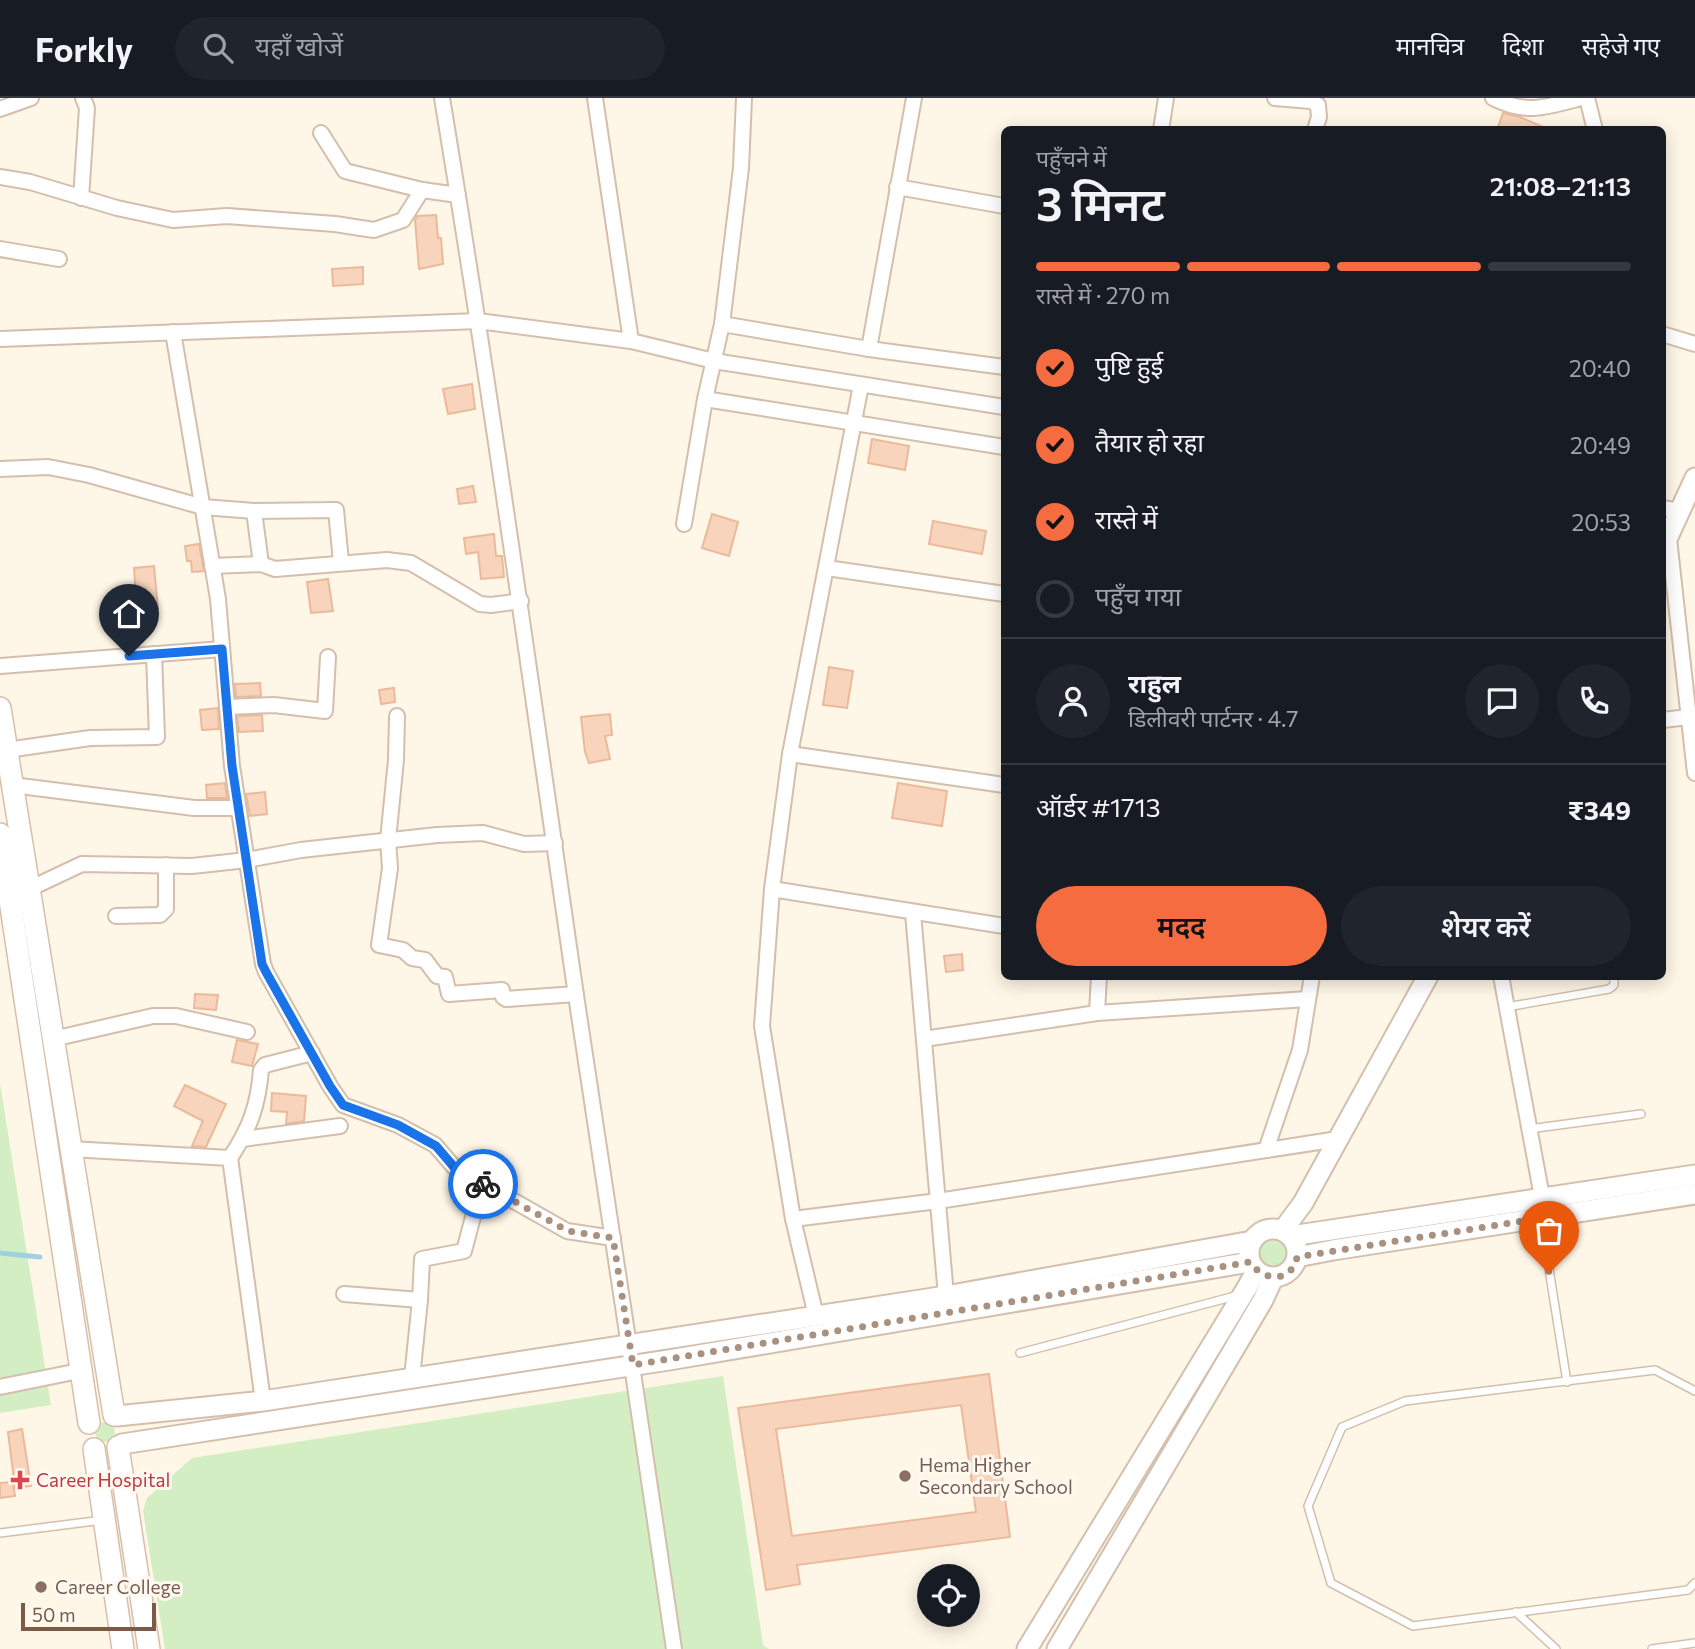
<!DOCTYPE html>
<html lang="hi">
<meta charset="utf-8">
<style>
body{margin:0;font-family:Commissioner,"Noto Sans Devanagari",sans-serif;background:#20242c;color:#f1f3f6;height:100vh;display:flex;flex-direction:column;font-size:26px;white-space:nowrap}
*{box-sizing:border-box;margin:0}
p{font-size:23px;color:#9ea1a6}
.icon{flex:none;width:38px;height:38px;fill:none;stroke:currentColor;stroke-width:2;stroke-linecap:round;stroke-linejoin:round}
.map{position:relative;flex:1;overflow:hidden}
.details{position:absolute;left:1001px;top:28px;width:665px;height:854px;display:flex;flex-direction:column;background:#171b24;border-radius:10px;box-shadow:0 4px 18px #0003}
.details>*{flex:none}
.controls{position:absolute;left:917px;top:1466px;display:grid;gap:14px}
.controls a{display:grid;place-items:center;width:63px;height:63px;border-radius:50%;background:#171b24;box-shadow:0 4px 18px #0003;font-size:35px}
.scale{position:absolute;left:21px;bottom:18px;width:135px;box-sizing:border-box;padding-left:7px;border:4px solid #7b5b47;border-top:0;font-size:19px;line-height:24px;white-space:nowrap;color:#7b5b47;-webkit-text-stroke:5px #fff9ef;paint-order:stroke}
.pin{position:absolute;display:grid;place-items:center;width:60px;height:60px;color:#fff;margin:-72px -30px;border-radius:50% 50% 50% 0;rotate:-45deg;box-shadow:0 0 7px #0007}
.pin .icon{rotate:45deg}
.courier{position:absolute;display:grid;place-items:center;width:70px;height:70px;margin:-35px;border:5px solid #1a73e8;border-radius:50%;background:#fff;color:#222;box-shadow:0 2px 9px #0007}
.head em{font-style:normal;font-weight:600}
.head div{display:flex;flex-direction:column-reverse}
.head{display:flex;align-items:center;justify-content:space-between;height:119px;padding:0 35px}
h1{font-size:46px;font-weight:600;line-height:52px}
.bar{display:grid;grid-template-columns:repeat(4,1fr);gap:10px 7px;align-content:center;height:84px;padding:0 35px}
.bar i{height:9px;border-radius:5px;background:#363941}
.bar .on{background:#f46c40}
.bar p{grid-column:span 4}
.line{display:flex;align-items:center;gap:18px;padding:0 35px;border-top:2px solid #363941}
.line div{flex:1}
.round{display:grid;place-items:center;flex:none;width:74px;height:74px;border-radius:37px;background:#20242c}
ol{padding:0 35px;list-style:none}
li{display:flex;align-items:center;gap:21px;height:77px}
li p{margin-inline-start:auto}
li .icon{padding:7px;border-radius:50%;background:#f46c40;color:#111;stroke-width:4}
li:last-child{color:#9ea1a6}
li i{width:38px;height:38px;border:4px solid #363941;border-radius:50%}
.button{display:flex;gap:14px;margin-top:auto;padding:14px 35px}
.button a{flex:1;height:80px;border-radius:42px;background:#f46c40;color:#111;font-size:28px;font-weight:600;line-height:80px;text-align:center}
.button a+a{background:#20242c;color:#f1f3f6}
header{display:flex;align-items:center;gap:42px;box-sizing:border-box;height:98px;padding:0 35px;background:#171b24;border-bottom:2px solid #363941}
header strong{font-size:33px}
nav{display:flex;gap:38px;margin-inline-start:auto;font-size:24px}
.search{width:490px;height:63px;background:#20242c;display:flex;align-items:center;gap:18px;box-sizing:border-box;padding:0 24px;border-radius:38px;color:#9ea1a6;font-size:26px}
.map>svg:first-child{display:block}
.green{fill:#d3eec3}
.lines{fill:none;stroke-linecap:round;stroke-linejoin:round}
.stream{stroke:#9dd2de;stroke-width:5}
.building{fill:#f7d4bb;stroke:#ebba9a;stroke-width:2;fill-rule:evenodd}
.service-casing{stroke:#d4bfad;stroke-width:10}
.minor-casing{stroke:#d4bfad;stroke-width:18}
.tertiary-casing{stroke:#d4bfad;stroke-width:23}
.secondary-casing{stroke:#d8bfaa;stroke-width:24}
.service{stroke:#fff;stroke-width:7}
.minor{stroke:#fff;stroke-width:14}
.tertiary{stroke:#fff;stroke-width:19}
.secondary{stroke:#fff;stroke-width:21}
.done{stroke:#a9917f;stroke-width:7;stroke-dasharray:0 12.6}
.route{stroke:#1a73e8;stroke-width:9}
.education-dot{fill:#8d6e63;stroke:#fff9ef;stroke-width:2.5}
.health-dot{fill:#e0444e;stroke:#fff9ef;stroke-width:2.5}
.labels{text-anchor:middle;stroke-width:6;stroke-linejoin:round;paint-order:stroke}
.education-label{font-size:19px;fill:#785e54;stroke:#fff9ef;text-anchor:start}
.health-label{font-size:19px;fill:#be3a42;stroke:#fff9ef;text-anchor:start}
</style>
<header>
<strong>Forkly</strong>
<div class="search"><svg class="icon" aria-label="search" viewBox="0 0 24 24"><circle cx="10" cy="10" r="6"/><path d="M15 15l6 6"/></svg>यहाँ खोजें</div>
<nav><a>मानचित्र</a><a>दिशा</a><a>सहेजे गए</a></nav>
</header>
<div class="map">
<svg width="1695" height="1551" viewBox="0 0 1695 1551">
<rect width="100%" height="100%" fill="#fef6e6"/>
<g class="green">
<polygon points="0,985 51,1307 0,1315"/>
<circle cx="1272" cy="1156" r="14"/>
<polygon points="723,1278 763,1547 769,1551 165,1551 143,1413 147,1400 192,1360"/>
<circle cx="105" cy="1334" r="10"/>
</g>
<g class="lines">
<polyline class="stream" points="0,1155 40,1159"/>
</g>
<g class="building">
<polygon points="1503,15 1520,19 1550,32 1497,32"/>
<polygon points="436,117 438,140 441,140 443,166 419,171 415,122 417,118"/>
<polygon points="363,169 363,186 333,188 332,171"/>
<polygon points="472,286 475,311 448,316 443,291"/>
<polygon points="872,341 909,348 905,372 868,365"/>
<polygon points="473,388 476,404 459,406 457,391"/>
<polygon points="712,416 738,424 729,458 702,450"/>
<polygon points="933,423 986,433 982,456 929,446"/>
<polygon points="494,436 496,458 502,458 504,479 481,481 478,454 466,456 464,440"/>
<polygon points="199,446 204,473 192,474 191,463 187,463 185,448"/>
<polygon points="154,468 158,511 137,513 134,470"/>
<polygon points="328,481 333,513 311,515 307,484"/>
<polygon points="829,569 853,573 847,610 823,607"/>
<polygon points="260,585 261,598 236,599 235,586"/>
<polygon points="394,590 395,604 381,606 379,592"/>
<polygon points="218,610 219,631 202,632 200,612"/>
<polygon points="610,616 612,637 605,638 610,661 589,665 585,654 581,619"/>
<polygon points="262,617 263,633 239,634 237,618"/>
<polygon points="225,685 227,700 207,700 206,687"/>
<polygon points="898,685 947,693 942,728 892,720"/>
<polygon points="265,694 267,716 250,718 246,696"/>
<polygon points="962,856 963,872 946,874 944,858"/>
<polygon points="195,896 218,897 216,912 194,910"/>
<polygon points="237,942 258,946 252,968 232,964"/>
<polygon points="185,987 226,1006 206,1049 192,1048 203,1023 174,1008"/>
<polygon points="272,995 306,998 304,1023 286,1026 287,1014 271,1013"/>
<path d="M 989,1276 L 1010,1439 L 797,1467 L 800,1486 L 766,1492 L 738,1310 ZM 961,1307 L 976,1414 L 792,1438 L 776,1331 Z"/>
<polygon points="22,1331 31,1388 15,1390 8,1334"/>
<polygon points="13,1384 15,1398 0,1400 0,1385"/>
</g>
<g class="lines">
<g class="service-casing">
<g id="service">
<polyline points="1507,909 1609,891 1614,887 1614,878"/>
<polyline points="1529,1031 1641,1016"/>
<polyline points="1541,1121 1567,1284"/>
<polyline points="1020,1255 1239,1197"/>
<polyline points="1695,1293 1655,1272 1405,1303 1342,1329 1308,1408 1331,1485 1413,1528 1688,1492 1695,1485"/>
<polyline points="0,1435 103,1422"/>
<polyline points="1516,1514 1556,1551"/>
<polyline points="1652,1551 1695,1545"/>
</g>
</g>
<g class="minor-casing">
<g id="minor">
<path d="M 442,0 C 492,301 533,602 577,904 C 609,1120 643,1335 674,1551"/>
<polyline points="595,0 631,243"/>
<polyline points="1275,0 1311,3 1318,7 1319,19 1315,32"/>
<path d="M 1493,0 C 1526,17 1547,9 1581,0"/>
<polyline points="1587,0 1595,32"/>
<polyline points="0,11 31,0"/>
<polyline points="1161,32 1166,0"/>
<polyline points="321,35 345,73 422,92 458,97"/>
<polyline points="0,79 30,84 117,110 173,122 227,118 335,126 374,132 403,122 422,92"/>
<polyline points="897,89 1004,108"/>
<polyline points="81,100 87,10 83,0"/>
<polyline points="0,151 59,161"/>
<polyline points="722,226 869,251 1004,269"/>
<polyline points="173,234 218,501 232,668 263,866 266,874 330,988 343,1007 398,1027 435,1047 454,1069 567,1133 613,1140"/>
<polyline points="1662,236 1695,246"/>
<polyline points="0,241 478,223 631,243 714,263 1004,309"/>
<polyline points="869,251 914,0"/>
<polyline points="705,301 1004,349"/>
<polyline points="0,371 48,369 89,377 203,409 254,413 336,412 341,464"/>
<polyline points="1662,410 1681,413"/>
<polyline points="254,413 261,466"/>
<polyline points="684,426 705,301 722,226 741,70 744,0"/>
<polyline points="1669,441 1695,675"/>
<polyline points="212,468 261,466 275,471 387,462 411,465 480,506 491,507 521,503"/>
<polyline points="827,470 1004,496"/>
<polyline points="0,568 222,551"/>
<polyline points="227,609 274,607 325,613 328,559"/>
<polyline points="397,618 396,662 388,742 390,770 379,847 403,852 412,860 425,862 437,878 445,879 449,896 502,892 503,899 506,901 576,896"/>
<polyline points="1662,622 1689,619"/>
<polyline points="7,652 90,640 157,639 154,556"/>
<polyline points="790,656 1004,687"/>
<polyline points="12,687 194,710 238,710"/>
<polyline points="29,791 82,766 192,768 247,762 301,752 437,737 483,735 524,746 555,745"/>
<polyline points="772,791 1004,828"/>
<polyline points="913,815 946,1198"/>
<polyline points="116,818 160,817 166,811 166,767"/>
<polyline points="1501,878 1542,1099"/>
<polyline points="1097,915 1099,878"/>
<polyline points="53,941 153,918 176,918 247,934"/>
<polyline points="924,941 1097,915 1308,901"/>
<polyline points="243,1041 340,1028"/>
<polyline points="70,1051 230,1060 263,1303"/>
<polyline points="1266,1052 1300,952 1312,878"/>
<path d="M 230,1060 C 250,1030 258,1008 261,972 L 265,967 L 312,955"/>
<polyline points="793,1121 938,1103 1338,1041"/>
<polyline points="344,1196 420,1202"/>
<polyline points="816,1218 793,1121 762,928 772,791 790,656 861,287"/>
<polyline points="412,1280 420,1202 422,1161 464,1153 482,1085"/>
<polyline points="0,1289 79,1273"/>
</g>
</g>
<g class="tertiary-casing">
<g id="tertiary">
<polyline points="1662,452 1695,380"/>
<circle cx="1273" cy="1155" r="24"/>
<polyline points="1283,1132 1303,1105 1428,878"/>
<polyline points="1291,1138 1695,1077"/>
<polyline points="1297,1159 1333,1152 1695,1096"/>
<polyline points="117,1318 263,1303 946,1198 1252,1143"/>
<polyline points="122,1346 669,1262 1250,1164"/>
<polyline points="1027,1551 1248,1188 1256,1173"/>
<polyline points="1057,1551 1263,1202 1273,1180"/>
</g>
</g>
<g class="secondary-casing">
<g id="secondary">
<polyline points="0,610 114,1317"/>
<polyline points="0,736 89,1325"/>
<polyline points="118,1349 149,1551"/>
<polyline points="94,1351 123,1551"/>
</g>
</g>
<use href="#service" class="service"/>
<use href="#minor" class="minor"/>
<use href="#tertiary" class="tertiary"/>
<use href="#secondary" class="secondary"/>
</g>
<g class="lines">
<path class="done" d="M 483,1086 L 568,1133 L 613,1140 L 633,1267 L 1250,1164 C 1263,1184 1292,1185 1297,1159 L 1541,1120 L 1549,1175"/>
<polyline class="route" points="129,558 222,551 232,668 262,866 266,874 330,988 343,1007 398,1027 436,1048 454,1069 483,1086"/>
</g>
<g class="education-dot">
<circle cx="905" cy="1378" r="7"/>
<circle cx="41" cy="1489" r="7"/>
</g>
<path class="health-dot" d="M16.5 1371.5h7v7h7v7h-7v7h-7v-7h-7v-7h7z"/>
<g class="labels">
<g class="education-label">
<text x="919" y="1374">Hema Higher<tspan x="919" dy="22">Secondary School</tspan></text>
<text x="55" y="1496">Career College</text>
</g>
<g class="health-label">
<text x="36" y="1389">Career Hospital</text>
</g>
</g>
</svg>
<div class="controls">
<a><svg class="icon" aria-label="locate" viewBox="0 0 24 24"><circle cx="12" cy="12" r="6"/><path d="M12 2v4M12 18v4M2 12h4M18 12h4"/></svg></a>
</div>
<div class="scale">50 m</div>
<div class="pin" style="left:1549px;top:1175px;background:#ea580c"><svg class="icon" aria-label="bag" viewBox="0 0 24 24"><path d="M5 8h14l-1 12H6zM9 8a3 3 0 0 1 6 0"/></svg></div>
<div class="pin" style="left:129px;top:558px;background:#1f2937"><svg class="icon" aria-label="home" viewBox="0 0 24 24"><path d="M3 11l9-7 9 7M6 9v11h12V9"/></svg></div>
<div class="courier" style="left:483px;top:1086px"><svg class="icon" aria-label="bike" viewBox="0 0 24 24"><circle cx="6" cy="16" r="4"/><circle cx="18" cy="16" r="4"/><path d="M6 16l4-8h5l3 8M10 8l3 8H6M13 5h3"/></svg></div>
<section class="details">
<div class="head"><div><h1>3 मिनट</h1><p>पहुँचने में</p></div><em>21:08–21:13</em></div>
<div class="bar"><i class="on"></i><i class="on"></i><i class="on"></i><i></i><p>रास्ते में · 270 m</p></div>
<ol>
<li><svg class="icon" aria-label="check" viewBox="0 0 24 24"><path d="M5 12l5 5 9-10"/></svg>पुष्टि हुई<p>20:40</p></li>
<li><svg class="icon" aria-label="check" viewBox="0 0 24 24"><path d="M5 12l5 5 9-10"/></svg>तैयार हो रहा<p>20:49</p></li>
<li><svg class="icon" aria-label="check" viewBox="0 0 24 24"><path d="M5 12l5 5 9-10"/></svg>रास्ते में<p>20:53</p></li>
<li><i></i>पहुँच गया</li>
</ol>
<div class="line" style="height:126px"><a class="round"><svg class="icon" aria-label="person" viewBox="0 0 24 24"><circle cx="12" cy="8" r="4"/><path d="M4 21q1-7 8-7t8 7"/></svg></a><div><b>राहुल</b><p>डिलीवरी पार्टनर · 4.7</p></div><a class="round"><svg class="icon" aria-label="chat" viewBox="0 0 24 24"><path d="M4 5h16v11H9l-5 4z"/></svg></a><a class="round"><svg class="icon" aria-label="phone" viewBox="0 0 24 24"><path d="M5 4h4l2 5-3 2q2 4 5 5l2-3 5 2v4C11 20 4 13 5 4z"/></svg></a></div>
<div class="line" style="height:91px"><div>ऑर्डर #1713</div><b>₹349</b></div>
<div class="button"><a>मदद</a><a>शेयर करें</a></div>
</section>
</div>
